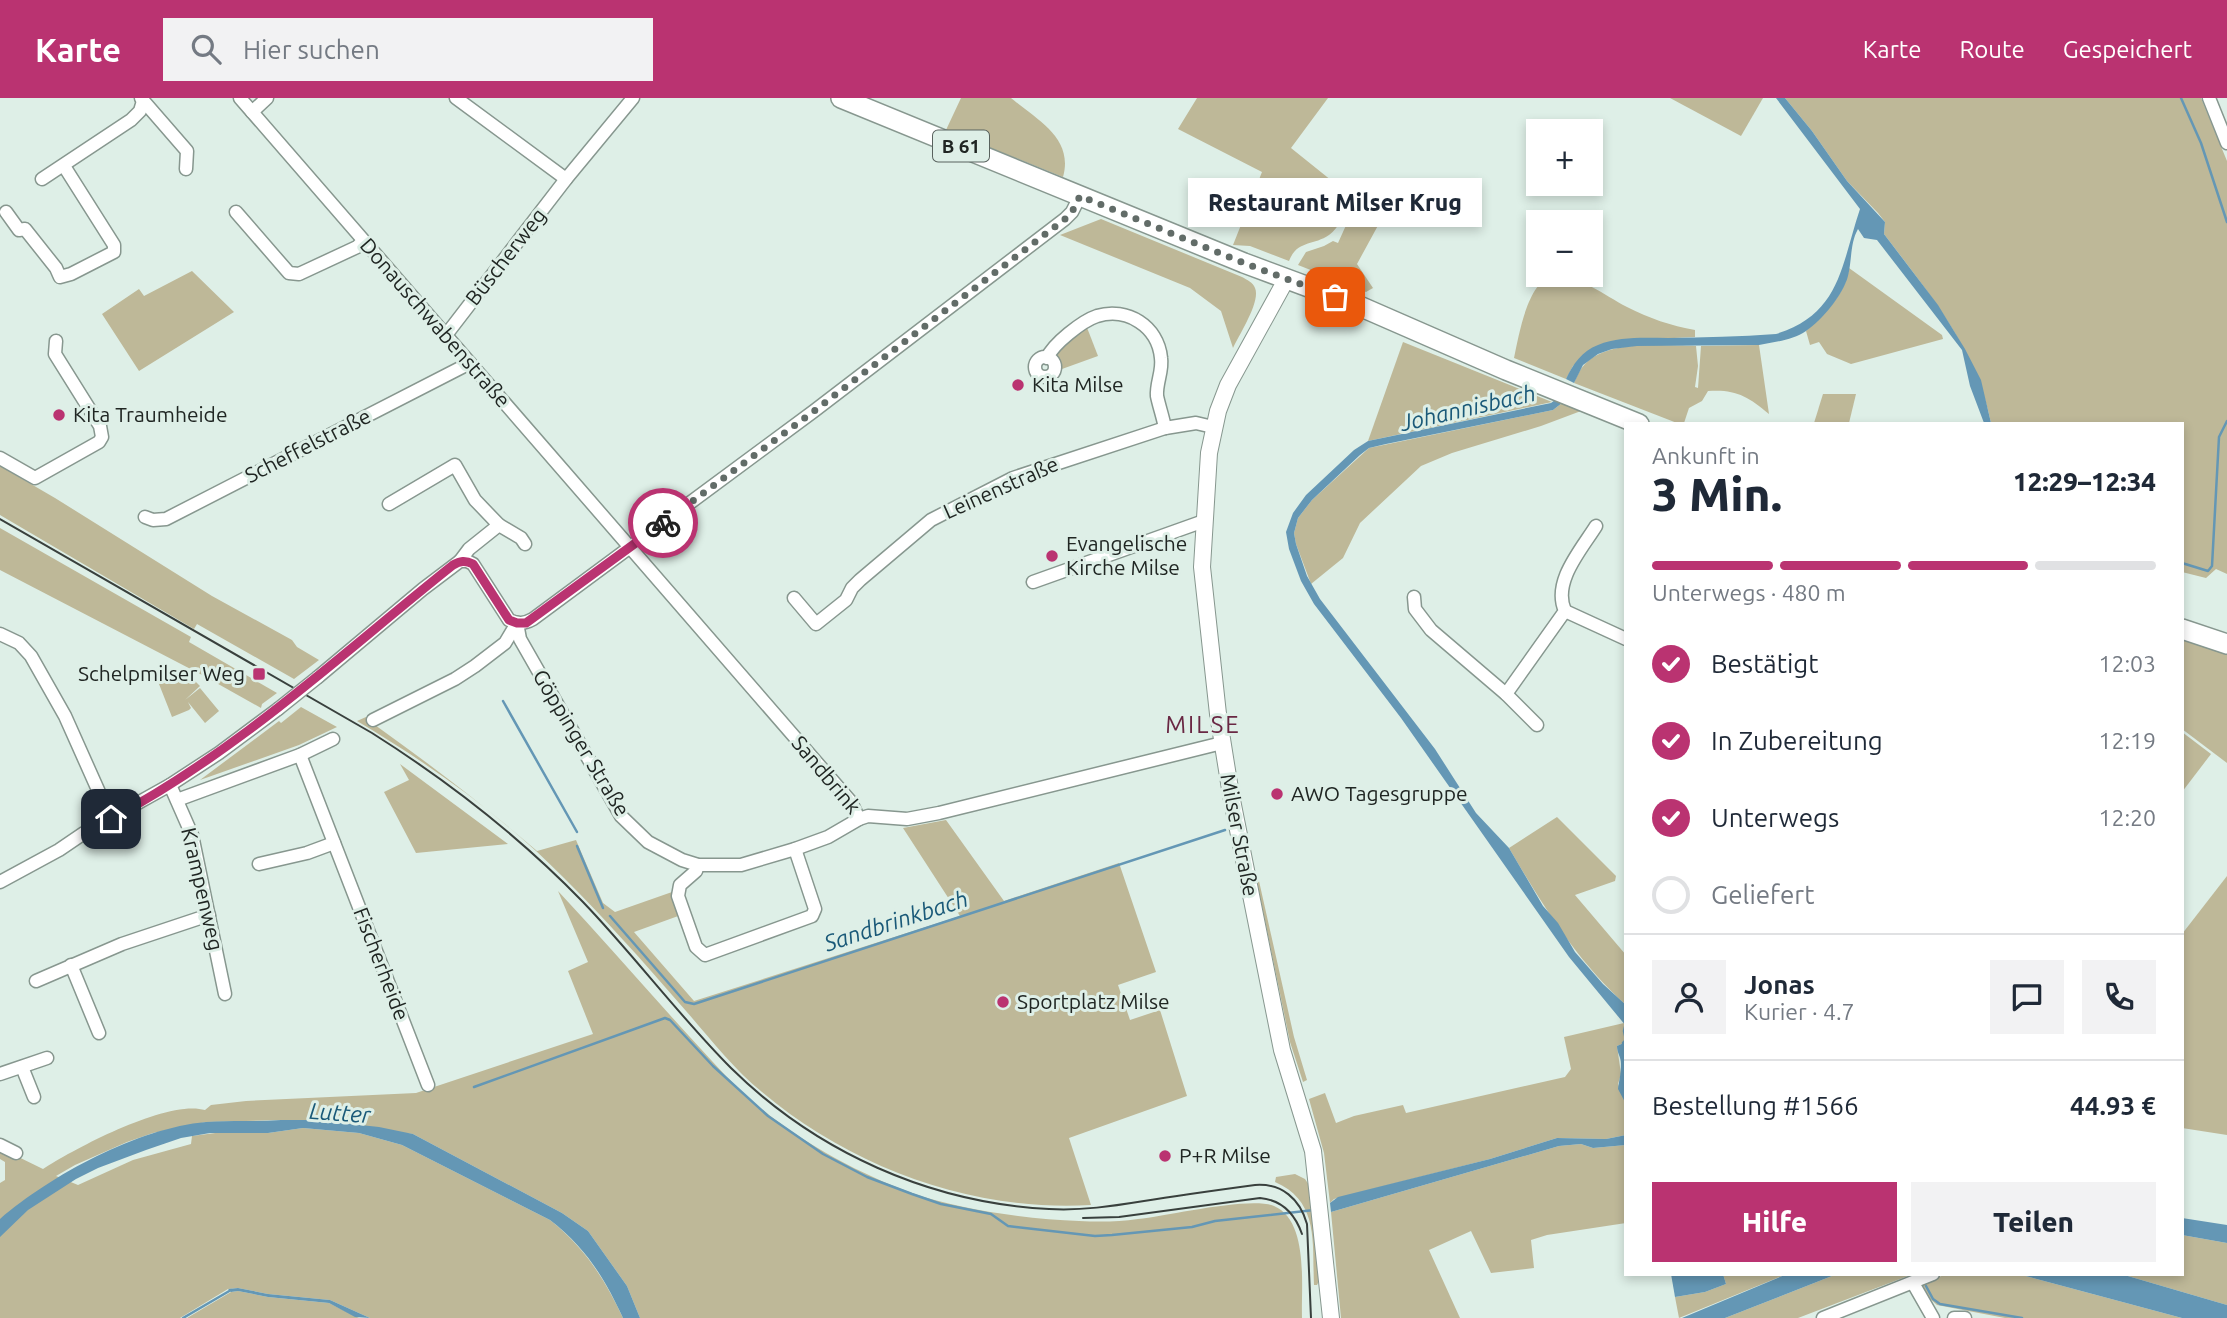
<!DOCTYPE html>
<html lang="de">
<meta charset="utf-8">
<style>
body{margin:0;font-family:Ubuntu,sans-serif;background:#f2f2f3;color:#1f2937;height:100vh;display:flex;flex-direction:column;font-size:26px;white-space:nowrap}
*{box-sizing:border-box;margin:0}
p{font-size:23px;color:#747a83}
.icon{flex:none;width:38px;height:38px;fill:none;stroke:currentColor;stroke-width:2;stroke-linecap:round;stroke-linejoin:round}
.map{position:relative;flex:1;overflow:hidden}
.side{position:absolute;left:1624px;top:324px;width:560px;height:854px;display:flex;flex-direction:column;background:#fff;border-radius:0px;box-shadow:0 4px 10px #0003}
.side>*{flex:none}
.tools{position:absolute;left:1526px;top:21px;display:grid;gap:14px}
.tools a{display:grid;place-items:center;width:77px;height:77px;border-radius:0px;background:#fff;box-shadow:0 4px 10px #0003;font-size:35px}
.pin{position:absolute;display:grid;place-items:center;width:60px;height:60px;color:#fff;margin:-30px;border-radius:14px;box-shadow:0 4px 10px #0006}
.courier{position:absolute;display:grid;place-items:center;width:70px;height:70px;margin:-35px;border:5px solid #ba3371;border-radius:50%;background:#fff;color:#222;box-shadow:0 2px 9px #0007}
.bubble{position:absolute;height:49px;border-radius:0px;background:#fff;box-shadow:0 4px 10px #0003;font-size:23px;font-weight:800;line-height:49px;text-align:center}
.overview em{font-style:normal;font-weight:800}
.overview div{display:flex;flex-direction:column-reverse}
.overview{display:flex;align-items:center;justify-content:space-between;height:119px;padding:0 28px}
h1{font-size:46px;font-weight:800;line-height:52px}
.bar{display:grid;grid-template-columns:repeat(4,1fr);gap:10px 7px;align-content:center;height:84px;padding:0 28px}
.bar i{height:9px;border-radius:5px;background:#e0e1e3}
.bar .on{background:#ba3371}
.bar p{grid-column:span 4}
.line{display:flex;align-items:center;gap:18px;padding:0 28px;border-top:2px solid #e0e1e3}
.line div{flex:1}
.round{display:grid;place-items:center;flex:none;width:74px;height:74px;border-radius:0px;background:#f2f2f3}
ol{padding:0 28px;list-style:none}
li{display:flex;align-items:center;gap:21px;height:77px}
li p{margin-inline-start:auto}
li .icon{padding:7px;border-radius:50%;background:#ba3371;color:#fff;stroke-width:4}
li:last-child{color:#747a83}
li i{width:38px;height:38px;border:4px solid #e0e1e3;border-radius:50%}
.cta{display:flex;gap:14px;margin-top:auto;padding:14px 28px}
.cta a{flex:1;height:80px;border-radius:0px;background:#ba3371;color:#fff;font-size:28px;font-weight:800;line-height:80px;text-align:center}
.cta a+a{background:#f2f2f3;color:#1f2937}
header{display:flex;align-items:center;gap:42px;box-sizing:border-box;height:98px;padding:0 35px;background:#ba3371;color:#fff}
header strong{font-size:33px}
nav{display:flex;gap:38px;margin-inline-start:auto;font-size:24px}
.search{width:490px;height:63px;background:#f2f2f3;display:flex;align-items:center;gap:18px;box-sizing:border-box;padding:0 24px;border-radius:0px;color:#747a83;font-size:26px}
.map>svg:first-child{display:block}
.green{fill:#beb898}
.water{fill:#6497b5}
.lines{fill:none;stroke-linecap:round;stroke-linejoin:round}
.stream{stroke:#6497b5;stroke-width:2.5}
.minor-casing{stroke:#87978f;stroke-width:15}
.secondary-casing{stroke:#87978f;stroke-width:18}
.primary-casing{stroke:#87978f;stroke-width:22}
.minor{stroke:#fff;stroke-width:12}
.secondary{stroke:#fff;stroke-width:16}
.primary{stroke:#fff;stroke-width:19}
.tram{stroke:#39403d;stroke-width:2}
.minor-bridge-casing{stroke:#87978f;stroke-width:15;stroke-linecap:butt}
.minor-bridge{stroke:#fff;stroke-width:12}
.done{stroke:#626c68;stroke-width:7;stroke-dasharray:0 12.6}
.route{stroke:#ba3371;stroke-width:9}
.poi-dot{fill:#ba3371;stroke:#deefe7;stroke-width:2.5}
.labels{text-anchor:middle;stroke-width:6;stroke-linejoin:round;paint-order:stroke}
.shield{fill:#deefe7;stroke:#59625e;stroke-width:2}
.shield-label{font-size:19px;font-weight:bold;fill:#202623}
.street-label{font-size:21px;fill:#202623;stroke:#deefe7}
.poi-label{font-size:21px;fill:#202623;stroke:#deefe7;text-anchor:start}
.water-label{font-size:23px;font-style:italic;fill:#1a5978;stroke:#deefe7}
.quarter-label{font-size:24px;letter-spacing:2px;fill:#692743;stroke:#deefe7}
</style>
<header>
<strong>Karte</strong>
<div class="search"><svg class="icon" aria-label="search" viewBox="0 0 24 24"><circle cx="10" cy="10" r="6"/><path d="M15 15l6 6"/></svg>Hier suchen</div>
<nav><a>Karte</a><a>Route</a><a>Gespeichert</a></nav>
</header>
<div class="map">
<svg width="2227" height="1220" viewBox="0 0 2227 1220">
<rect width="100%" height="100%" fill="#deefe7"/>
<g class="green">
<path d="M 961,0 L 1011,0 C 1037,22 1074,40 1063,79 L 946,32 Z"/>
<path d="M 1197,0 L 1328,0 L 1291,50 L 1352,99 C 1346,110 1340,130 1329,137 C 1313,148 1297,142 1289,163 L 1250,148 L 1233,147 L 1262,74 L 1178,31 Z"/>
<polygon points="1670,0 1763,0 1741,38"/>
<path d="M 1785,0 L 2201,0 L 2227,63 L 2227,476 L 2216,471 L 2206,480 L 2182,474 L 2182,326 L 1991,325 C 1977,252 1928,194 1884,136 L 1885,124 L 1878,115 L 1847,83 L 1812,33 Z"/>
<polygon points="1357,103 1381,122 1357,166 1373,190 1366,194 1298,167 1306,154 1324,148 1333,143 1338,145"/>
<path d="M 1101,121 L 1242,179 C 1247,182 1253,184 1255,190 C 1261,203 1239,237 1233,250 L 1221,213 L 1190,190 L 1060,137 Z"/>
<path d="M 1849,170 L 1942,237 L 1943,241 L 1851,266 L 1827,256 L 1819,244 L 1810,247 L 1806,233 C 1825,214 1845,198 1849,170 Z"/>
<polygon points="192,173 234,214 139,273 102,216 139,191 144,198"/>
<path d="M 1552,177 C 1579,177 1604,197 1627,209 C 1649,220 1671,228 1695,232 L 1695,239 L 1612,243 L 1573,268 L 1566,281 L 1514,260 C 1519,237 1527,186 1552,177 Z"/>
<polygon points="1086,227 1098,258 1062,271 1056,255"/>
<polygon points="1403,244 1552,304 1368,343"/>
<path d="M 1759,247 L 1769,316 C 1748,298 1735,291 1708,293 L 1702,303 L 1689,310 L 1684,325 L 1677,325 L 1574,285 C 1577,278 1580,271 1585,266 C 1609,241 1664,248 1696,248 L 1698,268 L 1695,289 L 1698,290 L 1701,248 Z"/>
<polygon points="1823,296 1856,296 1849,325 1814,325"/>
<polygon points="1562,305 1581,313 1541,328 1452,355 1421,368 1360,425 1343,460 1311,486 1296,446 1294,435 1298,420 1312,402 1369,350 1553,312"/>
<polygon points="0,368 55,400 212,498 292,542 297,549 319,562 294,581 197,526 194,531 0,417"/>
<polygon points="0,430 191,539 189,544 277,595 262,606 261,610 204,578 0,472"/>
<polygon points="2182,542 2227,556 2227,665 2182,631"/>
<polygon points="176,575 195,583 200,588 185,602 200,590 219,613 205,625 188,604 191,610 189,612 172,619 157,581"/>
<polygon points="301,609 337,629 299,647 200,682 279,623 281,625"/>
<path d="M 366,619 L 372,628 L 375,627 C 431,667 485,708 537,753 L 576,742 L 603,805 L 615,814 L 672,794 L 681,817 L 634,834 L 694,903 L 960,818 L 903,730 L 946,722 L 1004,803 L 1119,765 L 1156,874 L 1118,887 L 1130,922 L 1160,912 L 1187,998 L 1069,1040 L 1091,1107 C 973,1114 852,1070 762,994 C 730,968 706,935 679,905 C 642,862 604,820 564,780 C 503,718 431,667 357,623 Z"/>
<polygon points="2182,634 2211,656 2182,694"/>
<polygon points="400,666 508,746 416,755 384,694 409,682"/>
<path d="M 1557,719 L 1616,778 L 1615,783 L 1575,797 L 1626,857 L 1626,907 C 1576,862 1543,808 1509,750 Z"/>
<polygon points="2227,778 2227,1037 2182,1030 2182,836"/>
<polygon points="1259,783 1294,939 1307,982 1303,984 1290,944 1257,784"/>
<path d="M 558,793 C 602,840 645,890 689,938 C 713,964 736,991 764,1013 C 808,1048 860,1076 912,1095 C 961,1112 1028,1121 1079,1123 C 1099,1124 1118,1124 1138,1121 C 1168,1118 1250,1098 1274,1108 C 1309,1123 1301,1188 1302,1220 L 640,1220 L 627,1188 L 588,1133 L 562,1115 L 413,1036 L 281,1022 L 206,1024 L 153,1035 L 127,1044 L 75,1067 L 56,1078 L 78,1087 L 133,1062 L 191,1046 L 192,1038 L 223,1034 L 268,1035 L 303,1030 L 359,1035 L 402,1047 L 550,1122 C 585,1150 604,1180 623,1220 L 370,1220 L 330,1202 L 268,1196 L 238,1190 L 228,1191 L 180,1220 L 0,1220 L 0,1085 L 5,1082 L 5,1064 L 0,1061 L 0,1050 L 43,1071 C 75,1050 168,1001 205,1012 L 211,1007 L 246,1003 L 416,995 L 593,936 L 568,873 L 588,864 Z"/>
<polygon points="1624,925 1626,928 1626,944 1617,948 1621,976 1618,986 1626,1006 1626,1037 1606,1041 1557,1040 1490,1061 1334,1101 1330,1105 1324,1055 1309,1001 1325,995 1336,1025 1354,1018 1403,1007 1406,1015 1565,979 1571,971 1564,939"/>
<polygon points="1581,1046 1593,1050 1626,1047 1626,1125 1547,1137 1531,1142 1534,1170 1491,1175 1471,1133 1429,1152 1460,1220 1341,1220 1331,1114 1559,1048"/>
<path d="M 1295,1076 L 1305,1081 L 1309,1087 L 1319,1183 L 1317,1187 L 1314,1187 C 1312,1147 1320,1103 1275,1084 L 1276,1079 Z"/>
<polygon points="2182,1137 2227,1145 2227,1207 2121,1176 2182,1176"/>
<polygon points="1723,1176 1787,1176 1679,1220 1675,1199 1705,1194 1726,1186"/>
<polygon points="1837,1176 1913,1176 1798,1220 1725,1220"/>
<polygon points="1946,1176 2018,1176 2182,1220 2005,1220 1937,1207 1928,1199 1921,1187"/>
<polygon points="238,1193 268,1199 329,1205 359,1220 187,1220 231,1194"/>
</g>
<g class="water">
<path d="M 1776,0 L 1785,0 L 1812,33 L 1847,83 L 1885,124 L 1884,136 L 1938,207 L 1965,251 L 1981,282 L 1991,325 L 1984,325 L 1970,288 L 1962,252 L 1877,142 L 1864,140 L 1858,131 C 1850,145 1852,162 1848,178 C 1843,197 1822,222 1806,233 C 1793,242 1775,244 1759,247 L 1637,248 L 1612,251 L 1598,256 L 1583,267 L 1574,285 L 1566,281 C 1573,266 1582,253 1598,247 C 1620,238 1645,240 1668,240 C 1704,239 1740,239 1776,236 C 1841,216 1841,167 1860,111 Z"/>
<polygon points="1555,302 1562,305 1553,312 1386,346 1369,350 1360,357 1312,402 1298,420 1294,435 1296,446 1307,478 1320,501 1435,651 1476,715 1509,750 1543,808 1558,825 1575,854 1603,886 1626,907 1626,928 1569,859 1401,620 1314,506 1301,483 1289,451 1286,434 1293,415 1306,397 1354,352 1368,343 1551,305"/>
<path d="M 1626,944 L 1626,1006 L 1618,991 C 1619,983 1621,976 1621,966 C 1621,959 1617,955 1617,948 Z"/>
<path d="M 281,1022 L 314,1022 L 379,1029 L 413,1036 L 562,1115 L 588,1133 L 627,1188 L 640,1220 L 623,1220 C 604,1179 586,1150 550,1122 L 402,1047 L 359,1035 L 303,1030 L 268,1035 L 210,1035 L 181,1040 L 146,1052 L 98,1070 L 76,1081 L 28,1112 L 0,1139 L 0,1121 C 51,1077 138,1030 206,1024 C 231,1022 256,1024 281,1022 Z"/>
<polygon points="1626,1037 1626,1047 1593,1050 1581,1046 1559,1048 1331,1114 1330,1105 1338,1099 1490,1061 1557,1040 1606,1041"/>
<polygon points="2182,1120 2227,1127 2227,1145 2182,1137"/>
<polygon points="1671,1176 1723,1176 1726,1186 1705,1194 1675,1199"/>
<polygon points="1787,1176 1837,1176 1725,1220 1682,1220"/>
<polygon points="2018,1176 2121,1176 2227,1207 2227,1220 2182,1220"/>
<polygon points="238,1190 268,1196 330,1202 370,1220 355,1219 329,1205 268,1199 238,1193 231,1194 228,1191"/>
</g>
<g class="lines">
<g class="stream">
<polyline points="2181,0 2201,45 2227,124"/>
<polyline points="2182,465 2208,473 2212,468 2219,339 2227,323"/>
<polyline points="503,603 577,734"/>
<polyline points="577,748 603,810"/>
<polyline points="610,818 685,904 694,906 1225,732"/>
<polyline points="1623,945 1626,942 1624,933 1626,925"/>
<polyline points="474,989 665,920 670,922 713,968 768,1018 823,1056 867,1079 912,1096 941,1106 991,1116 1008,1128 1095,1138 1112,1137 1192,1129 1215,1123 1314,1112"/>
<polyline points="1926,1188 1933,1201 1940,1206 2022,1220"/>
<polyline points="183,1220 231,1192"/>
</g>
<g class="minor-casing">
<g id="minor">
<polyline points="141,0 187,53 186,71"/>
<polyline points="240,0 851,704 859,721"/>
<polyline points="456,0 566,81"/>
<polyline points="2209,0 2227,45"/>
<polyline points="252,14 267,0"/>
<polyline points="42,81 131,22 140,13 143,3"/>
<polyline points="6,114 19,132 25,131 56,170 60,179 71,176 114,154 114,147 64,68"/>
<polyline points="236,114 289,175 299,176 357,149 363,143"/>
<polyline points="446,237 566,81 633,0"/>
<circle cx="1045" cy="269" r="10"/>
<path d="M 1047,260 C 1053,246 1082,223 1097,218 C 1127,209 1158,228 1161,260 C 1163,273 1156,285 1157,298 C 1159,308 1163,319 1165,330"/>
<polyline points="0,360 35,380 99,344 102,339 100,328 55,256 56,243"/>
<polyline points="389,406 455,367 475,402 499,427 469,451 460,463"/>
<polyline points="145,419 153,422 166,421 470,265"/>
<polyline points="499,427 521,440 525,446"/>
<polyline points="1033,484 1204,423"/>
<polyline points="1414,499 1415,511 1431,532 1506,596 1537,627"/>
<polyline points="794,500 816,526 846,502 852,490 860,482 931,422 1013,380 1165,330 1196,325 1213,329"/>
<polyline points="1565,513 1626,541"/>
<polyline points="517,525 520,541 621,718 648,744 682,762 698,767 741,767 795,751 828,739 859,721 868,718 907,721 939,715 1222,645"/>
<polyline points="0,536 19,545 31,558 65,618 111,721"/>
<path d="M 318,579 L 423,491 L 460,463 L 467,463 L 473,466 L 509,522 C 518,526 524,526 533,521 L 814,313 L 1065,121 L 1072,114 L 1080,98"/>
<path d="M 1506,596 L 1565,513 C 1552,484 1581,452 1596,428"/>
<polyline points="373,622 455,581 475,568 505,545 517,525"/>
<polyline points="300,657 428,987"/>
<polyline points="170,687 192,737 225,896"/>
<polyline points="177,702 300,657 333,641"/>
<polyline points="259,766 307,755 334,745"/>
<polyline points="698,767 696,773 680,787 678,798 696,849 705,857 812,818 815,811 795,751"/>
<polyline points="0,784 59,752 84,735 170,687 219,655 278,611"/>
<polyline points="71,867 99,935"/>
<polyline points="36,883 122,846 209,817"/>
<polyline points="22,969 34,999"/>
<polyline points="0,976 47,960"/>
<polyline points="0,1047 16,1055"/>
<polyline points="1913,1185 1933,1220"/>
<polyline points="1823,1220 1933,1176"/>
<polyline points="1954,1220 1965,1220"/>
</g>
</g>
<g class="secondary-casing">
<polyline id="secondary" points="1287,180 1228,287 1218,313 1209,355 1202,469 1218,616 1231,697 1282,952 1313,1053 1331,1220"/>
</g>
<g class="primary-casing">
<g id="primary">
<polyline points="841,0 1244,165 1357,207 1506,272 1639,326"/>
<polyline points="2182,531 2227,546"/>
</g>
</g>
<use href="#minor" class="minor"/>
<use href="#secondary" class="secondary"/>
<use href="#primary" class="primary"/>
<g class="tram">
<path d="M 0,421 L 372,635 C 448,683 520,739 583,804 C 634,857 679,918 731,970 C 816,1054 930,1105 1049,1111 C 1081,1113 1113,1108 1144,1103 C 1181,1097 1218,1092 1255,1087 C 1282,1085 1300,1101 1307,1126 L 1311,1220"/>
<path d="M 1083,1120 L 1119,1119 L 1260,1100 C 1282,1102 1295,1116 1302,1136"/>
</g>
<g class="minor-bridge-casing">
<polyline id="minor-bridge" points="278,611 318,579"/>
</g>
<use href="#minor-bridge" class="minor-bridge"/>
</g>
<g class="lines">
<polyline class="done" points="663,425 814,313 1065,121 1072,114 1080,98 1244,165 1335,199"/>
<path class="route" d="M 111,721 C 240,652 340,557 453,467 C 460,463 465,462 473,466 L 509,522 L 517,525 L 526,525 L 663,425"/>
</g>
<g class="poi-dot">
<circle cx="1018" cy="287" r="7"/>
<circle cx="59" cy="317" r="7"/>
<circle cx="1052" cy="458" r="7"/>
<rect x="252" y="569" width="14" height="14" rx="3.5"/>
<circle cx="1277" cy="696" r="7"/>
<circle cx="1003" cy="904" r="7"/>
<circle cx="1165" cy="1058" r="7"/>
</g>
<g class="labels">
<rect class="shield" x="933" y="32.5" width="56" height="31" rx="5"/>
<g class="shield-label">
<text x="961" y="55">B 61</text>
</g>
<g class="street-label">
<text transform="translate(506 159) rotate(-52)" y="7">Büscherweg</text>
<text transform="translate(435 225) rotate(49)" y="7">Donauschwabenstraße</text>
<text transform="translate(308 348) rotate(-27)" y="7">Scheffelstraße</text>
<text transform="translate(1001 390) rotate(-24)" y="7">Leinenstraße</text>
<text transform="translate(581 645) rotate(59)" y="7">Göppinger Straße</text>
<text transform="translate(826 677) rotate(50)" y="7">Sandbrink</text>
<text transform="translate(1239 737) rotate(79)" y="7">Milser Straße</text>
<text transform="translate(202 791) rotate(77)" y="7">Krampenweg</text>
<text transform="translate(381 866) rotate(69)" y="7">Fischerheide</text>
</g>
<g class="poi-label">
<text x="1032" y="294">Kita Milse</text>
<text x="73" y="324">Kita Traumheide</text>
<text x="1066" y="453">Evangelische<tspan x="1066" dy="24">Kirche Milse</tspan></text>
<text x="245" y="583" text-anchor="end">Schelpmilser Weg</text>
<text x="1291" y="703">AWO Tagesgruppe</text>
<text x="1017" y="911">Sportplatz Milse</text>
<text x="1179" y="1065">P+R Milse</text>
</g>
<g class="water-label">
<text transform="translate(1468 310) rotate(-13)" y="8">Johannisbach</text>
<text transform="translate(896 823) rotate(-18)" y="8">Sandbrinkbach</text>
<text transform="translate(340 1015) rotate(4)" y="8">Lutter</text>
</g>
<g class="quarter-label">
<text x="1203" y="635">MILSE</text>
</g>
</g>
</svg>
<div class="tools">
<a>+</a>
<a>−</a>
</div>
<div class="pin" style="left:1335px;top:199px;background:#ea580c"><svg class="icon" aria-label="bag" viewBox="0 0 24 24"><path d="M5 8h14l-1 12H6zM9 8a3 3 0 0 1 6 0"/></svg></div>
<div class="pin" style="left:111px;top:721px;background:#1f2937"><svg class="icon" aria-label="home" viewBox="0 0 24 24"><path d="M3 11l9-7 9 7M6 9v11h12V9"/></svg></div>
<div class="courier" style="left:663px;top:425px"><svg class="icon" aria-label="bike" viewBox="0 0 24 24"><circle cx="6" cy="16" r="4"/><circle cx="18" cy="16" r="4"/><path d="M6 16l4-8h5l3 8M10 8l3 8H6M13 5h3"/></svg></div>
<div class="bubble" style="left:1188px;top:80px;width:294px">Restaurant Milser Krug</div>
<section class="side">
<div class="overview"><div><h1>3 Min.</h1><p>Ankunft in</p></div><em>12:29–12:34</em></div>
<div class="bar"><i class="on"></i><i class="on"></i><i class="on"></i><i></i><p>Unterwegs · 480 m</p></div>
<ol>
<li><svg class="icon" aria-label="check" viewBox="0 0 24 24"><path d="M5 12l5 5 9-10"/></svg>Bestätigt<p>12:03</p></li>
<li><svg class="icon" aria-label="check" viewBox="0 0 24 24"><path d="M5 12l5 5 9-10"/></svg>In Zubereitung<p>12:19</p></li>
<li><svg class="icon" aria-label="check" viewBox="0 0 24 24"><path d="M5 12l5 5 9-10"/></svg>Unterwegs<p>12:20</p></li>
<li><i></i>Geliefert</li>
</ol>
<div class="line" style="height:126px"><a class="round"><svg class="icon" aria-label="person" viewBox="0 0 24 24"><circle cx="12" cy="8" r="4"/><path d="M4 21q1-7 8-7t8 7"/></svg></a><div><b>Jonas</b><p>Kurier · 4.7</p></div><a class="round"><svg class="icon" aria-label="chat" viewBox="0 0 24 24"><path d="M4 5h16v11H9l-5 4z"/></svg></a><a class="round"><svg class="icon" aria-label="phone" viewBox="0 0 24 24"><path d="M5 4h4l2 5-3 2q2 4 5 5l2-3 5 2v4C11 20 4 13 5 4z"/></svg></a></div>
<div class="line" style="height:91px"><div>Bestellung #1566</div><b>44.93 €</b></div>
<div class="cta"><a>Hilfe</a><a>Teilen</a></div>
</section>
</div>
